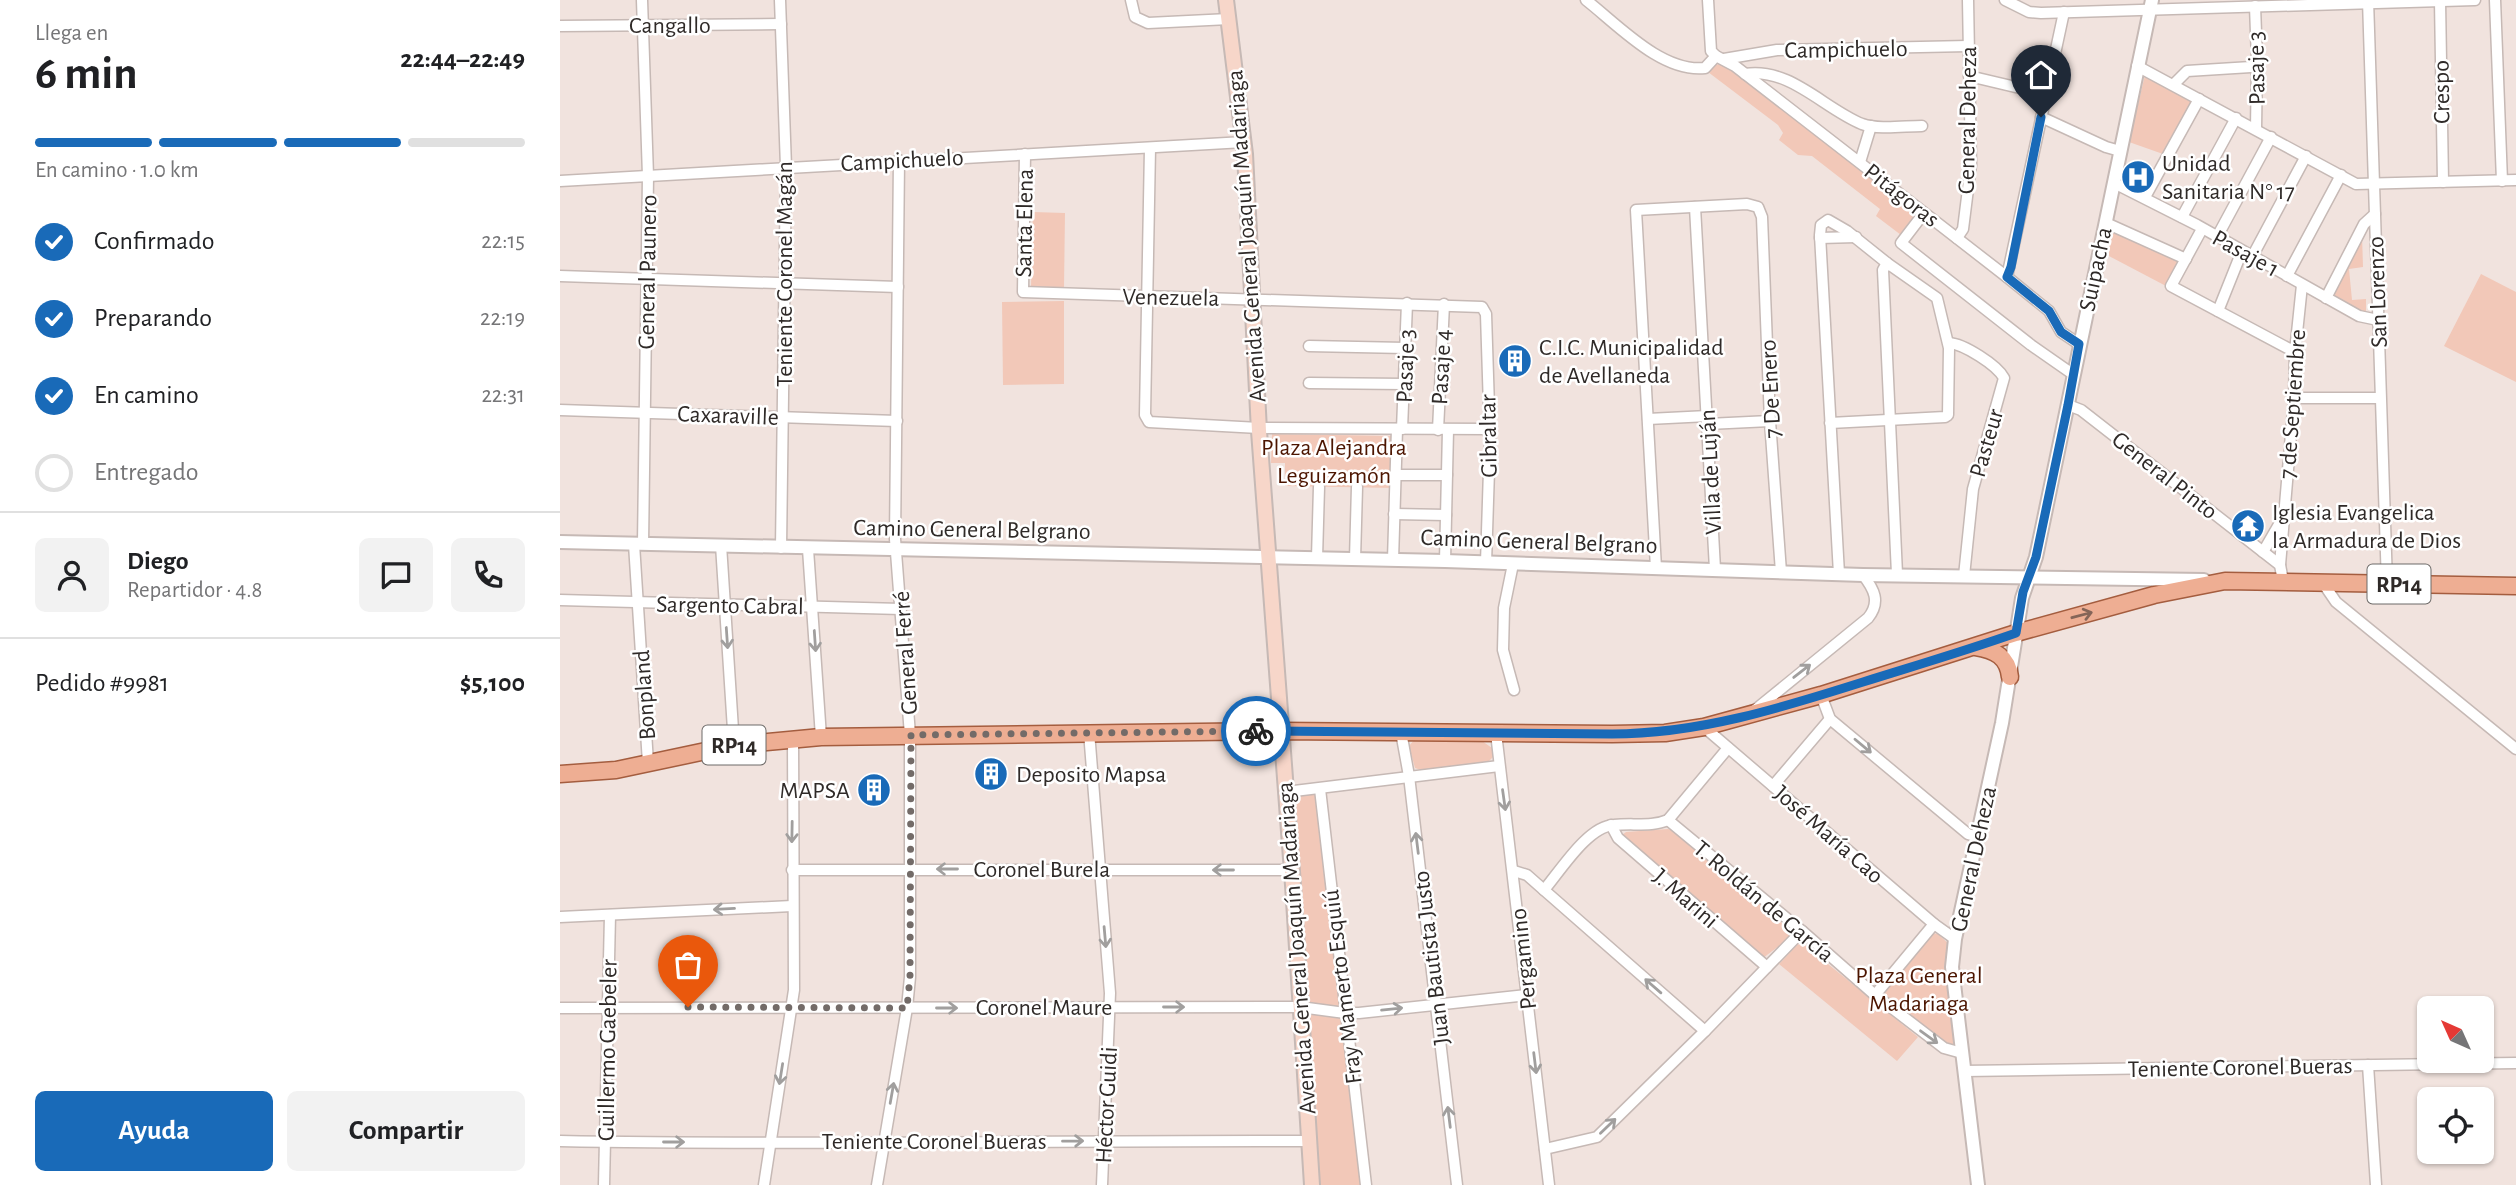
<!DOCTYPE html>
<html lang="es">
<meta charset="utf-8">
<style>
body{margin:0;font-family:"Alegreya Sans",sans-serif;background:#f2f2f2;color:#202124;height:100vh;display:flex;flex-direction:column;font-size:26px;white-space:nowrap}
*{box-sizing:border-box;margin:0}
p{font-size:23px;color:#757577}
.icon{flex:none;width:38px;height:38px;fill:none;stroke:currentColor;stroke-width:2;stroke-linecap:round;stroke-linejoin:round}
.map{position:relative;flex:1;overflow:hidden}
.drawer{display:flex;flex-direction:column;background:#fff;width:560px}
.drawer>*{flex:none}
.needle{width:46px;rotate:315deg}
.fabs{position:absolute;left:1857px;top:996px;display:grid;gap:14px}
.fabs a{display:grid;place-items:center;width:77px;height:77px;border-radius:10px;background:#fff;box-shadow:0 2px 5px #0004;font-size:35px}
.pin{position:absolute;display:grid;place-items:center;width:60px;height:60px;color:#fff;margin:-72px -30px;border-radius:50% 50% 50% 0;rotate:-45deg;box-shadow:0 0 7px #0007}
.pin .icon{rotate:45deg}
.courier{position:absolute;display:grid;place-items:center;width:70px;height:70px;margin:-35px;border:5px solid #196ab8;border-radius:50%;background:#fff;color:#222;box-shadow:0 2px 9px #0007}
.overview em{font-style:normal;font-weight:700}
.overview div{display:flex;flex-direction:column-reverse}
.overview{display:flex;align-items:center;justify-content:space-between;height:119px;padding:0 35px}
h1{font-size:46px;font-weight:700;line-height:52px}
.bar{display:grid;grid-template-columns:repeat(4,1fr);gap:10px 7px;align-content:center;height:84px;padding:0 35px}
.bar i{height:9px;border-radius:5px;background:#e0e0e0}
.bar .selected{background:#196ab8}
.bar p{grid-column:span 4}
.line{display:flex;align-items:center;gap:18px;padding:0 35px;border-top:2px solid #e0e0e0}
.line div{flex:1}
.round{display:grid;place-items:center;flex:none;width:74px;height:74px;border-radius:10px;background:#f2f2f2}
ol{padding:0 35px;list-style:none}
li{display:flex;align-items:center;gap:21px;height:77px}
li p{margin-inline-start:auto}
li .icon{padding:7px;border-radius:50%;background:#196ab8;color:#fff;stroke-width:4}
li:last-child{color:#757577}
li i{width:38px;height:38px;border:4px solid #e0e0e0;border-radius:50%}
.cta{display:flex;gap:14px;margin-top:auto;padding:14px 35px}
.cta a{flex:1;height:80px;border-radius:10px;background:#196ab8;color:#fff;font-size:28px;font-weight:700;line-height:80px;text-align:center}
.cta a+a{background:#f2f2f2;color:#202124}
main{display:flex;flex:1;min-height:0}
.map>svg:first-child{display:block}
.green{fill:#f2c8b8}
.lines{fill:none;stroke-linecap:round;stroke-linejoin:round}
.minor-casing{stroke:#c6b9b5;stroke-width:13}
.tertiary-casing{stroke:#c6b9b5;stroke-width:16}
.secondary-casing{stroke:#c6b9b5;stroke-width:18}
.primary-casing{stroke:#a45d3f;stroke-width:19}
.minor{stroke:#fff;stroke-width:10}
.tertiary{stroke:#fff;stroke-width:12}
.secondary{stroke:#f7d6c9;stroke-width:14}
.primary{stroke:#eeae93;stroke-width:16}
.oneway{stroke:#856558}
.oneway2{stroke:#a19f9e}
.done{stroke:#736b68;stroke-width:7;stroke-dasharray:0 12.6}
.route{stroke:#196ab8;stroke-width:9}
.labels{text-anchor:middle;stroke-width:5;stroke-linejoin:round;paint-order:stroke}
.shield{fill:#fff;stroke:#6d6a68;stroke-width:2}
.shield-label{font-size:23px;font-weight:bold;fill:#2f2a28}
.street-label{font-size:24px;fill:#2f2a28;stroke:#fff}
.poi-label{font-size:24px;fill:#2f2a28;stroke:#fff;text-anchor:start}
.park-label{font-size:24px;fill:#4c1500;stroke:#fff}
</style>
<main>
<section class="drawer">
<div class="overview"><div><h1>6 min</h1><p>Llega en</p></div><em>22:44–22:49</em></div>
<div class="bar"><i class="selected"></i><i class="selected"></i><i class="selected"></i><i></i><p>En camino · 1.0 km</p></div>
<ol>
<li><svg class="icon" aria-label="check" viewBox="0 0 24 24"><path d="M5 12l5 5 9-10"/></svg>Confirmado<p>22:15</p></li>
<li><svg class="icon" aria-label="check" viewBox="0 0 24 24"><path d="M5 12l5 5 9-10"/></svg>Preparando<p>22:19</p></li>
<li><svg class="icon" aria-label="check" viewBox="0 0 24 24"><path d="M5 12l5 5 9-10"/></svg>En camino<p>22:31</p></li>
<li><i></i>Entregado</li>
</ol>
<div class="line" style="height:126px"><a class="round"><svg class="icon" aria-label="person" viewBox="0 0 24 24"><circle cx="12" cy="8" r="4"/><path d="M4 21q1-7 8-7t8 7"/></svg></a><div><b>Diego</b><p>Repartidor · 4.8</p></div><a class="round"><svg class="icon" aria-label="chat" viewBox="0 0 24 24"><path d="M4 5h16v11H9l-5 4z"/></svg></a><a class="round"><svg class="icon" aria-label="phone" viewBox="0 0 24 24"><path d="M5 4h4l2 5-3 2q2 4 5 5l2-3 5 2v4C11 20 4 13 5 4z"/></svg></a></div>
<div class="line" style="height:91px"><div>Pedido #9981</div><b>$5,100</b></div>
<div class="cta"><a>Ayuda</a><a>Compartir</a></div>
</section>
<div class="map">
<svg width="1956" height="1185" viewBox="0 0 1956 1185">
<rect width="100%" height="100%" fill="#f1e3de"/>
<g class="green">
<polygon points="1164,63 1358,213 1341,235 1316,216 1320,209 1252,156 1238,155 1219,140 1223,133 1218,125 1148,72 1155,65"/>
<polygon points="1585,75 1634,101 1603,154 1569,142"/>
<polygon points="473,212 505,213 504,288 471,287"/>
<polygon points="1551,230 1621,261 1606,286 1547,255"/>
<polygon points="1802,235 1803,267 1789,269 1792,300 1806,299 1806,313 1800,313 1770,297"/>
<polygon points="1921,274 1956,292 1956,382 1884,346"/>
<polygon points="504,301 504,384 443,385 442,302"/>
<polygon points="712,434 837,436 835,488 725,486 725,463 711,463"/>
<polygon points="855,739 922,741 932,748 934,756 928,762 861,770 855,768 849,746"/>
<polygon points="760,789 806,1185 752,1185 726,792"/>
<polygon points="1108,829 1114,831 1231,931 1231,937 1203,958 1062,835 1066,832"/>
<polygon points="1372,933 1378,934 1391,946 1394,1046 1387,1045 1322,995 1323,989"/>
<polygon points="1242,943 1358,1037 1337,1061 1219,964 1237,945"/>
</g>
<g class="lines">
<g class="minor-casing">
<g id="minor">
<polyline points="82,0 88,176 83,544"/>
<polyline points="220,0 226,167 221,548"/>
<polyline points="571,0 575,17 588,23 669,19"/>
<path d="M 1026,0 C 1058,25 1102,73 1145,68 L 1156,56"/>
<polyline points="1148,0 1151,51 1156,56 1175,66 1447,277 1489,311 1501,332 1519,344"/>
<polyline points="1445,0 1469,12 1481,13 1915,0"/>
<polyline points="1808,0 1827,584"/>
<polyline points="1935,0 1942,181"/>
<polyline points="1880,1 1883,182"/>
<polyline points="1695,6 1697,60 1696,129"/>
<polyline points="0,26 221,24"/>
<polyline points="1164,59 1217,50 1408,46"/>
<polyline points="1577,66 1796,184 1956,180"/>
<path d="M 1185,74 C 1230,67 1263,108 1302,124 C 1319,130 1344,126 1362,126"/>
<polyline points="1409,76 1485,94"/>
<polyline points="1613,85 1627,71 1691,67 1696,63"/>
<polyline points="1481,117 1546,147 1560,151"/>
<polyline points="590,148 585,415 589,422 699,428 929,429"/>
<polyline points="465,154 463,292 922,307 926,314 930,439 926,563"/>
<polyline points="1300,162 1311,126"/>
<polyline points="0,181 684,142"/>
<polyline points="1554,183 1637,225 1799,316 1818,320"/>
<polyline points="1585,197 1639,99"/>
<polyline points="1135,207 1155,569"/>
<polyline points="1364,213 1341,243 1471,345 1514,375"/>
<polyline points="1622,217 1676,118"/>
<polyline points="1546,223 1626,259"/>
<polyline points="1642,229 1611,286 1735,352"/>
<polyline points="1657,237 1711,137"/>
<polyline points="1260,238 1296,237"/>
<polyline points="1397,238 1403,229 1411,165 1408,0"/>
<polyline points="1692,257 1746,156"/>
<polyline points="1327,263 1323,270 1337,574"/>
<polyline points="0,276 338,287"/>
<polyline points="1727,276 1781,175"/>
<polyline points="1447,277 1504,12"/>
<polyline points="1766,298 1804,224 1815,214"/>
<polyline points="1658,311 1682,251"/>
<path d="M 1389,343 C 1404,344 1437,365 1444,378 L 1413,489 L 1404,576"/>
<polyline points="749,346 845,348"/>
<polyline points="749,383 844,384"/>
<polyline points="1734,398 1820,398"/>
<polyline points="1508,405 1521,410 1720,565 1723,581"/>
<polyline points="0,410 337,421"/>
<polyline points="1088,419 1148,416"/>
<polyline points="1270,423 1385,417 1388,415 1389,348 1377,298 1327,263 1287,231 1268,220 1261,225 1260,235 1279,574"/>
<polyline points="1148,424 1210,421"/>
<polyline points="842,429 847,303"/>
<polyline points="878,430 884,304"/>
<polyline points="835,475 887,475"/>
<polyline points="834,514 886,515"/>
<polyline points="74,544 88,763"/>
<polyline points="161,545 174,745"/>
<polyline points="248,549 261,737"/>
<polyline points="1703,552 1721,521"/>
<polyline points="757,558 759,487"/>
<polyline points="795,559 797,487"/>
<polyline points="833,560 837,429"/>
<polyline points="885,561 888,430"/>
<polyline points="953,564 944,608 943,650 954,690"/>
<polyline points="1720,565 1734,398 1735,352 1742,285"/>
<polyline points="1096,568 1076,210 1187,204 1198,207 1202,217 1210,421 1221,572"/>
<polyline points="1763,583 1776,602 1956,749"/>
<polyline points="0,600 341,609"/>
<polyline points="1261,695 1270,719 1408,834 1418,837"/>
<path d="M 1195,710 L 1308,618 C 1321,602 1314,589 1303,575"/>
<polyline points="1144,727 1374,924 1395,939"/>
<polyline points="529,732 550,993 542,1185"/>
<polyline points="841,732 849,776 897,1185"/>
<polyline points="936,733 989,1185"/>
<polyline points="1213,786 1270,719"/>
<polyline points="760,789 806,1185"/>
<polyline points="726,792 939,766"/>
<polyline points="1108,820 1242,931 1315,995 1384,1048 1402,1053"/>
<polyline points="1051,825 1058,838 1207,967"/>
<polyline points="232,870 731,870"/>
<polyline points="954,871 967,875 984,890 1145,1031"/>
<path d="M 984,890 C 1001,870 1028,826 1054,825 C 1072,823 1092,827 1108,820 L 1168,748"/>
<polyline points="0,917 232,906"/>
<polyline points="1315,995 1374,924"/>
<polyline points="0,1008 740,1007 785,1013 799,1013 967,995"/>
<polyline points="1808,1065 1816,1185"/>
<polyline points="1404,1071 1956,1063"/>
<path d="M 0,1141 C 249,1146 499,1140 748,1141"/>
<polyline points="985,1149 1037,1137 1145,1031 1242,931"/>
<polyline points="44,1185 50,915"/>
<polyline points="204,1185 234,990 233,739"/>
<polyline points="317,1185 347,1008 350,977 350,735 335,539 339,160"/>
</g>
</g>
<g class="tertiary-casing">
<g id="tertiary">
<polyline points="0,542 885,561 1303,575 1644,580"/>
<polyline points="1418,1185 1392,967 1395,939 1442,723 1462,598 1476,557 1592,0"/>
</g>
</g>
<g class="secondary-casing">
<polyline id="secondary" points="666,0 685,154 699,431 733,885 752,1185"/>
</g>
<g class="primary-casing">
<g id="primary">
<path d="M 1416,647 C 1435,650 1448,657 1450,677"/>
<polyline points="0,774 56,770 174,745 261,737 721,731 1052,734 1105,733 1144,727 1261,695 1456,633 1594,595 1665,581 1956,586"/>
</g>
</g>
<use href="#minor" class="minor"/>
<use href="#tertiary" class="tertiary"/>
<use href="#secondary" class="secondary"/>
<use href="#primary" class="primary"/>
</g>
<defs><path id="oneway-shaft" d="M-6 0H5M1.5-3L5.5 0L1.5 3" fill="none" stroke-width="1.6" stroke-linecap="round" stroke-linejoin="round" transform="scale(1.75)"/></defs>
<use class="oneway" href="#oneway-shaft" transform="translate(1522 615) rotate(-15)"/>
<g class="oneway2">
<use href="#oneway-shaft" transform="translate(167 638) rotate(86)"/>
<use href="#oneway-shaft" transform="translate(255 641) rotate(86)"/>
<use href="#oneway-shaft" transform="translate(1242 671) rotate(-38)"/>
<use href="#oneway-shaft" transform="translate(1303 746) rotate(40)"/>
<use href="#oneway-shaft" transform="translate(944 800) rotate(82)"/>
<use href="#oneway-shaft" transform="translate(232 832) rotate(91)"/>
<use href="#oneway-shaft" transform="translate(857 843) rotate(-97)"/>
<use href="#oneway-shaft" transform="translate(387 869) rotate(-180)"/>
<use href="#oneway-shaft" transform="translate(663 870) rotate(-180)"/>
<use href="#oneway-shaft" transform="translate(164 909) rotate(177)"/>
<use href="#oneway-shaft" transform="translate(545 937) rotate(85)"/>
<use href="#oneway-shaft" transform="translate(1093 986) rotate(-139)"/>
<use href="#oneway-shaft" transform="translate(614 1007)"/>
<use href="#oneway-shaft" transform="translate(387 1008)"/>
<use href="#oneway-shaft" transform="translate(832 1009) rotate(-6)"/>
<use href="#oneway-shaft" transform="translate(1369 1037) rotate(36)"/>
<use href="#oneway-shaft" transform="translate(975 1063) rotate(83)"/>
<use href="#oneway-shaft" transform="translate(221 1074) rotate(99)"/>
<use href="#oneway-shaft" transform="translate(332 1093) rotate(-80)"/>
<use href="#oneway-shaft" transform="translate(889 1117) rotate(-97)"/>
<use href="#oneway-shaft" transform="translate(1048 1126) rotate(-44)"/>
<use href="#oneway-shaft" transform="translate(513 1141) rotate(-1)"/>
<use href="#oneway-shaft" transform="translate(114 1142)"/>
</g>
<g class="lines">
<polyline class="done" points="128,1007 347,1008 350,977 351,735 696,731"/>
<path class="route" d="M 696,731 L 1052,734 C 1138,734 1221,708 1303,682 C 1354,666 1405,651 1456,633 L 1463,592 L 1476,557 L 1508,405 L 1519,344 L 1501,332 L 1489,311 L 1447,277 L 1451,267 L 1481,117"/>
</g>
<defs>
<g id="hospital-disc" transform="scale(1.75)"><circle r="9.5" fill="#196ab8" stroke="#fff"/><path d="M-5-5h3v3.5h4V-5h3V5h-3V1.5h-4V5h-3Z" fill="#fff"/></g>
<g id="building-disc" transform="scale(1.75)"><circle r="9.5" fill="#196ab8" stroke="#fff"/><path d="M-4-6H4V6H1V3H-1V6H-4ZM-2.5-4.3h1.7v1.8h-1.7ZM.8-4.3h1.7v1.8H.8ZM-2.5-1h1.7V.8h-1.7ZM.8-1h1.7V.8H.8Z" fill="#fff"/></g>
<g id="temple-disc" transform="scale(1.75)"><circle r="9.5" fill="#196ab8" stroke="#fff"/><path d="M0-6L5-2H3V0L6.5 2.5H4V6H1.5V3h-3V6H-4V2.5H-6.5L-3 0V-2H-5Z" fill="#fff"/></g>
</defs>
<g fill-rule="evenodd">
<use href="#hospital-disc" x="1578" y="177"/>
<use href="#building-disc" x="955" y="361"/>
<use href="#temple-disc" x="1688" y="526"/>
<use href="#building-disc" x="431" y="774"/>
<use href="#building-disc" x="314" y="790"/>
</g>
<g class="labels">
<g class="shield">
<rect x="1807.5" y="564.5" width="63" height="39" rx="5"/>
<rect x="142.5" y="725.5" width="63" height="39" rx="5"/>
</g>
<g class="shield-label">
<text x="1839" y="592">RP14</text>
<text x="174" y="753">RP14</text>
</g>
<g class="street-label">
<text x="110" y="33">Cangallo</text>
<text transform="translate(1286 49) rotate(-1)" y="8">Campichuelo</text>
<text transform="translate(1696 68) rotate(-91)" y="8">Pasaje 3</text>
<text transform="translate(1881 92) rotate(-91)" y="8">Crespo</text>
<text transform="translate(1407 120) rotate(-89)" y="8">General Deheza</text>
<text transform="translate(342 160) rotate(-3)" y="8">Campichuelo</text>
<text transform="translate(1342 195) rotate(38)" y="8">Pitágoras</text>
<text transform="translate(464 223) rotate(-89)" y="8">Santa Elena</text>
<text transform="translate(686 236) rotate(-94)" y="8">Avenida General Joaquín Madariaga</text>
<text transform="translate(1686 253) rotate(29)" y="8">Pasaje 1</text>
<text transform="translate(1535 269) rotate(-78)" y="8">Suipacha</text>
<text transform="translate(87 272) rotate(-89)" y="8">General Paunero</text>
<text transform="translate(224 274) rotate(-90)" y="8">Teniente Coronel Magán</text>
<text transform="translate(1817 292) rotate(-92)" y="8">San Lorenzo</text>
<text transform="translate(611 297) rotate(1)" y="8">Venezuela</text>
<text transform="translate(845 366) rotate(-88)" y="8">Pasaje 3</text>
<text transform="translate(881 367) rotate(-87)" y="8">Pasaje 4</text>
<text transform="translate(1210 389) rotate(-93)" y="8">7 De Enero</text>
<text transform="translate(1732 404) rotate(-86)" y="8">7 de Septiembre</text>
<text transform="translate(168 415) rotate(2)" y="8">Caxaraville</text>
<text transform="translate(928 436) rotate(-91)" y="8">Gibraltar</text>
<text transform="translate(1426 443) rotate(-74)" y="8">Pasteur</text>
<text transform="translate(1150 472) rotate(-93)" y="8">Villa de Luján</text>
<text transform="translate(1605 475) rotate(38)" y="8">General Pinto</text>
<text transform="translate(412 529) rotate(1)" y="8">Camino General Belgrano</text>
<text transform="translate(979 541) rotate(2)" y="8">Camino General Belgrano</text>
<text transform="translate(170 605) rotate(1)" y="8">Sargento Cabral</text>
<text transform="translate(345 653) rotate(-94)" y="8">General Ferré</text>
<text transform="translate(84 695) rotate(-94)" y="8">Bonpland</text>
<text transform="translate(1269 834) rotate(41)" y="8">José María Cao</text>
<text transform="translate(1413 859) rotate(-78)" y="8">General Deheza</text>
<text x="482" y="877">Coronel Burela</text>
<text transform="translate(1126 898) rotate(41)" y="8">J. Marini</text>
<text transform="translate(1204 901) rotate(40)" y="8">T. Roldán de García</text>
<text transform="translate(736 948) rotate(-94)" y="8">Avenida General Joaquín Madariaga</text>
<text transform="translate(871 958) rotate(-97)" y="8">Juan Bautista Justo</text>
<text transform="translate(963 959) rotate(-96)" y="8">Pergamino</text>
<text transform="translate(782 987) rotate(-97)" y="8">Fray Mamerto Esquiú</text>
<text x="484" y="1015">Coronel Maure</text>
<text transform="translate(47 1050) rotate(-89)" y="8">Guillermo Gaebeler</text>
<text transform="translate(1680 1067) rotate(-1)" y="8">Teniente Coronel Bueras</text>
<text transform="translate(546 1105) rotate(-87)" y="8">Héctor Guidi</text>
<text x="374" y="1149">Teniente Coronel Bueras</text>
</g>
<g class="poi-label">
<text x="1602" y="171">Unidad<tspan x="1602" dy="28">Sanitaria N° 17</tspan></text>
<text x="979" y="355">C.I.C. Municipalidad<tspan x="979" dy="28">de Avellaneda</tspan></text>
<text x="1712" y="520">Iglesia Evangelica<tspan x="1712" dy="28">la Armadura de Dios</tspan></text>
<text x="456" y="782">Deposito Mapsa</text>
<text x="290" y="798" text-anchor="end">MAPSA</text>
</g>
<g class="park-label">
<text x="774" y="455">Plaza Alejandra<tspan x="774" dy="28">Leguizamón</tspan></text>
<text x="1359" y="983">Plaza General<tspan x="1359" dy="28">Madariaga</tspan></text>
</g>
</g>
</svg>
<div class="fabs">
<a><svg class="needle" viewBox="-14 -14 28 28"><path d="M0-13l5 13h-10z" fill="#e53935"/><path d="M0 13l5-13h-10z" fill="#757577"/></svg></a>
<a><svg class="icon" aria-label="locate" viewBox="0 0 24 24"><circle cx="12" cy="12" r="6"/><path d="M12 2v4M12 18v4M2 12h4M18 12h4"/></svg></a>
</div>
<div class="pin" style="left:128px;top:1007px;background:#ea580c"><svg class="icon" aria-label="bag" viewBox="0 0 24 24"><path d="M5 8h14l-1 12H6zM9 8a3 3 0 0 1 6 0"/></svg></div>
<div class="pin" style="left:1481px;top:117px;background:#1f2937"><svg class="icon" aria-label="home" viewBox="0 0 24 24"><path d="M3 11l9-7 9 7M6 9v11h12V9"/></svg></div>
<div class="courier" style="left:696px;top:731px"><svg class="icon" aria-label="bike" viewBox="0 0 24 24"><circle cx="6" cy="16" r="4"/><circle cx="18" cy="16" r="4"/><path d="M6 16l4-8h5l3 8M10 8l3 8H6M13 5h3"/></svg></div>
</div>
</main>
